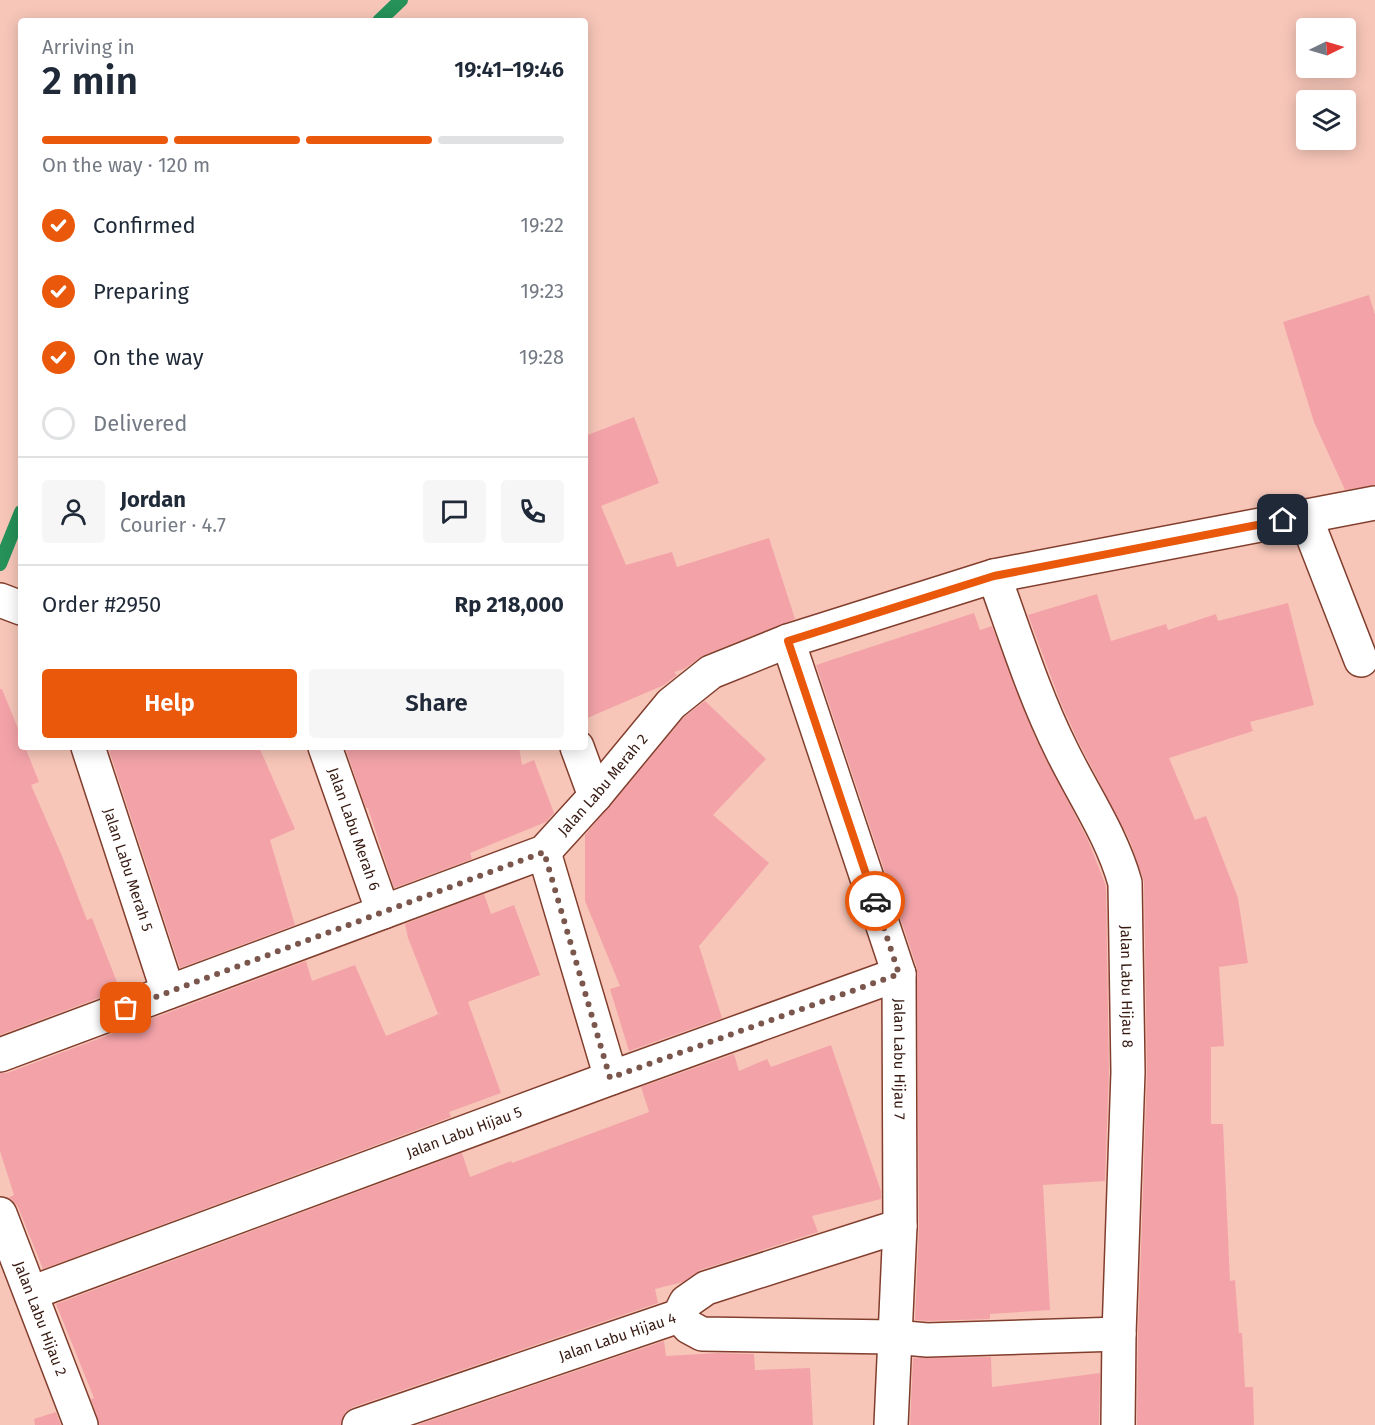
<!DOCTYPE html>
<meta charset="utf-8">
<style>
body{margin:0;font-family:"Fira Sans",sans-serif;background:#f6f6f7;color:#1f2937;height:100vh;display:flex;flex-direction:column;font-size:22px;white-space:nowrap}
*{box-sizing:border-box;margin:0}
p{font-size:20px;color:#747a83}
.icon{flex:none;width:33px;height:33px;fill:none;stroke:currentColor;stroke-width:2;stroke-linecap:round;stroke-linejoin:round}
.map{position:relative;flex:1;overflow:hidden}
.panel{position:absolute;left:18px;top:18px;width:570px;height:732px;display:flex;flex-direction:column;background:#fff;border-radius:6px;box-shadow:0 3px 15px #0003}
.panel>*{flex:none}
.needle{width:39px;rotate:85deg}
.buttons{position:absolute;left:1296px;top:18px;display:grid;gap:12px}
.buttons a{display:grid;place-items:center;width:60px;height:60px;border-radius:6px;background:#fff;box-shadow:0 3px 15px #0003;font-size:30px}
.pin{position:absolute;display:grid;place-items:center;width:51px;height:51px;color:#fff;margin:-26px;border-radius:12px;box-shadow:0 3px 9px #0006}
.courier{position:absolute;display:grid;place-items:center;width:60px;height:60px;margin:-30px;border:4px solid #ea580c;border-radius:50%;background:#fff;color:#222;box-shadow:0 2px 8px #0007}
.overview em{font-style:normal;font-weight:600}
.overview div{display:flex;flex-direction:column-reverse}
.overview{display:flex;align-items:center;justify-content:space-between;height:102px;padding:0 24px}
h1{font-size:39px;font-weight:600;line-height:45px}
.bar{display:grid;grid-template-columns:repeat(4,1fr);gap:9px 6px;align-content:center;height:72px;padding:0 24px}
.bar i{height:8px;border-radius:4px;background:#e0e1e3}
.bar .current{background:#ea580c}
.bar p{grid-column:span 4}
.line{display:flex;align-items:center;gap:15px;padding:0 24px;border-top:2px solid #e0e1e3}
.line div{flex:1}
.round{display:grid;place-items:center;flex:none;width:63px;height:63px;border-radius:6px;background:#f6f6f7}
ol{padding:0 24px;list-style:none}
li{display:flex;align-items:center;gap:18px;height:66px}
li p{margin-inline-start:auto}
li .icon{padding:6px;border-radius:50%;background:#ea580c;color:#fff;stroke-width:4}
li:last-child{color:#747a83}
li i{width:33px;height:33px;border:3px solid #e0e1e3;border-radius:50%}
.action{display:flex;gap:12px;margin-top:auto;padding:12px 24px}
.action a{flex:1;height:69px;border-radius:6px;background:#ea580c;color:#fff;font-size:24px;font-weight:600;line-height:69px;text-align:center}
.action a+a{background:#f6f6f7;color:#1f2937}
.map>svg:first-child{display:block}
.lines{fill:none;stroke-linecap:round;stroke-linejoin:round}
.stream{stroke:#269159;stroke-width:14}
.building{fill:#f3a3a8}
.street-casing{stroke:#823e2d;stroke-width:36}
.street{stroke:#fff;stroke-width:33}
.done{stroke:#7a564c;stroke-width:6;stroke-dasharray:0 10.8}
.route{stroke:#ea580c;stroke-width:8}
.labels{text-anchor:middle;stroke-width:6;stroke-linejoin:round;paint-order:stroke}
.street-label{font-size:15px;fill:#371a12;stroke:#f9d8cf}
</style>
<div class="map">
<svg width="1375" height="1425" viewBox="0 0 1375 1425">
<rect width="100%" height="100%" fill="#f7c6b9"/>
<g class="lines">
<g class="stream">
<polyline points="379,21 401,0"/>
<polyline points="0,564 21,512"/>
</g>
</g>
<g class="building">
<polygon points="1369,295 1375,315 1375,485 1345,490 1314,422 1283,322"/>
<polygon points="634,417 659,483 601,506 626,565 672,552 677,567 769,538 795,619 704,655 684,669 674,672 677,675 664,685 585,719 585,436"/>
<polygon points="1097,594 1111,641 1166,624 1168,630 1216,614 1218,621 1288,603 1314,705 1250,722 1253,731 1169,758 1195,820 1206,816 1238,898 1248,963 1219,967 1224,1046 1211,1047 1211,1124 1223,1124 1230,1281 1235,1280 1239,1333 1242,1333 1245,1387 1253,1387 1254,1425 1137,1425 1138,1334 1147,1072 1144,882 1130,841 1079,743 1060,701 1028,615"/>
<polygon points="974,613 980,630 992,626 1035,737 1088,840 1106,886 1109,1072 1105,1181 1043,1185 1050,1310 990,1314 990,1319 928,1321 915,1320 919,1226 917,968 816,665"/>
<polygon points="0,689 2,689 21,736 21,747 25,747 39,782 31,785 62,856 87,920 92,918 120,990 0,1035"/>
<polygon points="705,701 766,759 713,815 769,863 699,946 722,1018 629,1051 610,989 620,986 585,901 585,835 684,717"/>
<polygon points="108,747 259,747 295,829 270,840 295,925 180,968"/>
<polygon points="345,747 519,747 522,765 534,760 554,813 546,822 470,853 472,859 394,888 368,808 366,808"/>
<polygon points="484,894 491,914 514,905 540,975 468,1002 501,1093 449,1112 451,1117 43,1269 18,1207 12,1200 8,1198 14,1195 0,1151 0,1073 7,1073 306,961 312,981 355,965 386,1036 446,1011 438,1014 408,938 405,924"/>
<polygon points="831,1045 881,1191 881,1199 812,1216 818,1232 700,1270 683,1282 655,1289 658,1303 353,1407 345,1413 341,1425 99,1425 91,1399 94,1398 56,1304 462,1153 470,1177 511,1161 512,1163 649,1112 641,1087 734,1054 739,1071 767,1059 771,1067"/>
<polygon points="664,1341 666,1356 717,1353 754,1354 755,1370 810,1368 813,1425 417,1425"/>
<polygon points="991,1357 992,1387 1100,1373 1099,1425 910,1425 913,1358"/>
<polygon points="56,1412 61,1425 35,1425 34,1419"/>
</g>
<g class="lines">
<g class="street-casing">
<g id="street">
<polyline points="1305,516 1361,660"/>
<path id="s1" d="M 994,576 C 1015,634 1034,695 1062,751 C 1083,794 1112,836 1125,883 L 1128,1072 L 1119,1334 L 1118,1425"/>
<polyline points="0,600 21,608"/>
<path id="s2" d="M 788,641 L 899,974 L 900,1226 L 891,1425"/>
<path id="s3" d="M 88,747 L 168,992"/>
<path id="s4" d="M 325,747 L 383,912"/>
<polyline points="577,747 595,796"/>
<polyline points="544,852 611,1078"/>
<path id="s5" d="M 0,1055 L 544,852 L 595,796 L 671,704 L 711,672 L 788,641 L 994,576 L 1375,503"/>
<path id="s6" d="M 0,1214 L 81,1425"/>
<path id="s7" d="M 31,1293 L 611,1078 L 899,974"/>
<polyline points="679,1316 689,1327 702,1334 894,1337 927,1340 1119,1334"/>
<path id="s8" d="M 359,1425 L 679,1316 L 686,1302 L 706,1288 L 900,1226"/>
</g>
</g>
<use href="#street" class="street"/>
</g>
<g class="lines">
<polyline class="done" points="126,1008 544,852 610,1078 899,974 875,901"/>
<polyline class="route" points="875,901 788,641 994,576 1283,520"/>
</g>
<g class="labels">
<g class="street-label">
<text dy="5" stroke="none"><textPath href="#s5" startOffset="670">Jalan Labu Merah 2</textPath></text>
<text dy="5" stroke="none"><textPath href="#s4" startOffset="87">Jalan Labu Merah 6</textPath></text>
<text dy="5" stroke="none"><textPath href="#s3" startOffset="129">Jalan Labu Merah 5</textPath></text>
<text dy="5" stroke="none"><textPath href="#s1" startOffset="438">Jalan Labu Hijau 8</textPath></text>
<text dy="5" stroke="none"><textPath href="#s2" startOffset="436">Jalan Labu Hijau 7</textPath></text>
<text dy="5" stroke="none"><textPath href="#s7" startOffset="462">Jalan Labu Hijau 5</textPath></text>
<text dy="5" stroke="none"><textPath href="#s6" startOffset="112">Jalan Labu Hijau 2</textPath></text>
<text dy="5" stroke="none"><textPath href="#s8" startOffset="273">Jalan Labu Hijau 4</textPath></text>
</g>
</g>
</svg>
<div class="buttons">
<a><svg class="needle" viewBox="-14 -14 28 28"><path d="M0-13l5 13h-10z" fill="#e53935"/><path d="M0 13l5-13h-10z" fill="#747a83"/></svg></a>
<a><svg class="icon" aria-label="layers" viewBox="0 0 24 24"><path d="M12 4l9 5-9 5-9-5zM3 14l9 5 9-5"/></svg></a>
</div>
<div class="pin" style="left:126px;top:1008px;background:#ea580c"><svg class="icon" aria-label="bag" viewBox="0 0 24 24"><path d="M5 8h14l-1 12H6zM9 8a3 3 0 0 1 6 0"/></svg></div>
<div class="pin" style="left:1283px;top:520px;background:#1f2937"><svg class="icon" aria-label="home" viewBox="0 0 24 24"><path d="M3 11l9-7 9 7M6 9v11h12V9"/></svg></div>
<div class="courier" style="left:875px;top:901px"><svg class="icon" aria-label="car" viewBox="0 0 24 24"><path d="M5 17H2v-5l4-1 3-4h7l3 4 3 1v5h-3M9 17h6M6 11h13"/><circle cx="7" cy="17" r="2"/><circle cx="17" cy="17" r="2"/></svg></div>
<section class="panel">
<div class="overview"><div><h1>2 min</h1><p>Arriving in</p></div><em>19:41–19:46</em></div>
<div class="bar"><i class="current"></i><i class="current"></i><i class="current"></i><i></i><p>On the way · 120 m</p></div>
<ol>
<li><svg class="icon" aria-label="check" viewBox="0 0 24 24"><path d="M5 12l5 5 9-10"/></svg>Confirmed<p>19:22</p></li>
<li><svg class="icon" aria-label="check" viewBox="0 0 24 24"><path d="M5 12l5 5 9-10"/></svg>Preparing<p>19:23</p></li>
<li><svg class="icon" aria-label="check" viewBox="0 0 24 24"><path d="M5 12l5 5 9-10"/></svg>On the way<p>19:28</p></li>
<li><i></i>Delivered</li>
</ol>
<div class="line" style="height:108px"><a class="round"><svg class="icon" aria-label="person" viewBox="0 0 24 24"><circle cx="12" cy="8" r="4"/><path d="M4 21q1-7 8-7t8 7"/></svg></a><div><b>Jordan</b><p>Courier · 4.7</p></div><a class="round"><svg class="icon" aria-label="chat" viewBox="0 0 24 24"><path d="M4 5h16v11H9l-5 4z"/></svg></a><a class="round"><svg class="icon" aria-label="phone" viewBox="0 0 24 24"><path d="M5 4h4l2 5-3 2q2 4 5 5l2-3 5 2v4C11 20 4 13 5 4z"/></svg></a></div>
<div class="line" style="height:78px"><div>Order #2950</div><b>Rp 218,000</b></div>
<div class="action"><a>Help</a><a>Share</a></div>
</section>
</div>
